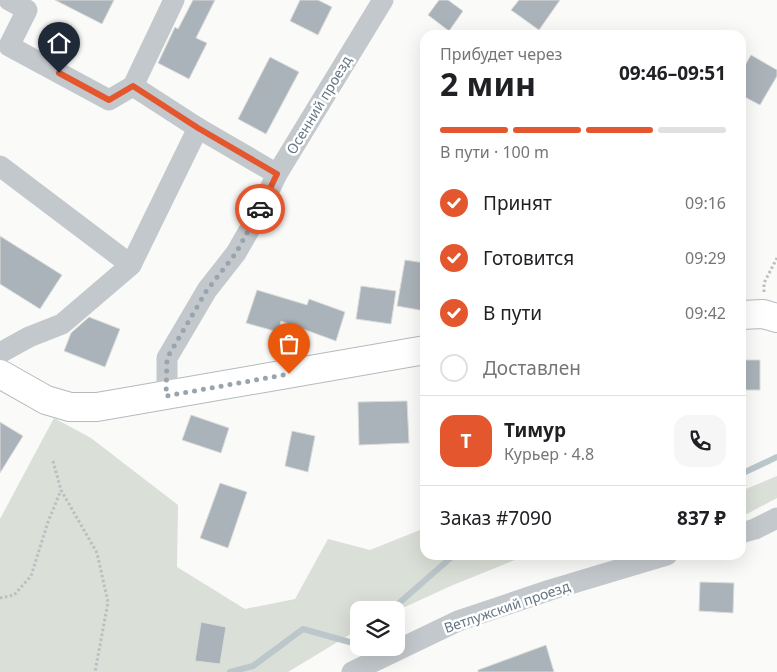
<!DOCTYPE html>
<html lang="ru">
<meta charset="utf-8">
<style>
body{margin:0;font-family:"Noto Sans",sans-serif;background:#f6f6f6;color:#202124;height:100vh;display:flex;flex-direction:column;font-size:19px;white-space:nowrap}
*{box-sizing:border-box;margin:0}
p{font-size:16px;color:#757577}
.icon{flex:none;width:28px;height:28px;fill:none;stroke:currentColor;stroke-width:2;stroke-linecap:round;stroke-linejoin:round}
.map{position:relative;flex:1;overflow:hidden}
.sheet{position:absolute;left:420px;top:30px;width:326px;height:530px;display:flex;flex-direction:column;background:#fff;border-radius:15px;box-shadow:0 5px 20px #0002}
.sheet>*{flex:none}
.tools{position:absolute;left:350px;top:601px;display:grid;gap:10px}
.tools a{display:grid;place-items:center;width:55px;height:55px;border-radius:10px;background:#fff;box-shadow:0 5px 20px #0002;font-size:25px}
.pin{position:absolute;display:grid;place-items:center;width:42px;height:42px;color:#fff;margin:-51px -21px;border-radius:50% 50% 50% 0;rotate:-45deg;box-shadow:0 0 5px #0007}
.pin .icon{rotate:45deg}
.courier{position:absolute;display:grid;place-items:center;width:50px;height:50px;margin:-25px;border:4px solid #e4572e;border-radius:50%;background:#fff;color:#222;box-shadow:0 1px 6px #0007}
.headline em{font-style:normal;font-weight:700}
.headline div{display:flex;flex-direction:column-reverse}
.headline{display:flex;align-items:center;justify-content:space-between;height:85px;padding:0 20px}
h1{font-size:32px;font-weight:700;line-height:38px}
.bar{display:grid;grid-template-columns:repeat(4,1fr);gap:8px 5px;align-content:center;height:60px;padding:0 20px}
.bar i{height:6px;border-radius:4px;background:#e0e0e0}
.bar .on{background:#e4572e}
.bar p{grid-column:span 4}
.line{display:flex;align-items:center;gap:12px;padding:0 20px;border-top:1px solid #e0e0e0}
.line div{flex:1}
.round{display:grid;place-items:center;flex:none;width:52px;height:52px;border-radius:15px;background:#f6f6f6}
ol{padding:0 20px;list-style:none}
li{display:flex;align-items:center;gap:15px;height:55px}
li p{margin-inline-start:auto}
li .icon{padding:5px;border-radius:50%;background:#e4572e;color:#fff;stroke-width:4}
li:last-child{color:#757577}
li i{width:28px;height:28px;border:2px solid #e0e0e0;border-radius:50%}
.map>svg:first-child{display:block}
.green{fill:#dadfd7}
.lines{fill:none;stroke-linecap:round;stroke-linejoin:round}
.stream{stroke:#bbc7cb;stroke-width:6}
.building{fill:#aab3b9;stroke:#dcdcda}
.major-casing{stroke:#b5babe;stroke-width:30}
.path{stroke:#bbbfc2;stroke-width:3;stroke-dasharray:2.5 2.5;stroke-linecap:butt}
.minor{stroke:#c3c8cc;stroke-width:21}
.major{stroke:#fff;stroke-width:28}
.done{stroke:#99a4ac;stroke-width:5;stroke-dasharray:0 9}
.route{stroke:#e4572e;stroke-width:6}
.labels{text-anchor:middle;stroke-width:5;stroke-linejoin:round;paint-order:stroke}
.street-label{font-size:14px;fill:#657683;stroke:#fff}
</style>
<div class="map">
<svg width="777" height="672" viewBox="0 0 777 672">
<rect width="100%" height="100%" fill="#fafaf8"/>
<g class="green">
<polygon points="54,418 91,438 178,505 177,567 245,609 295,599 328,539 370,550 425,528 425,555 527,555 453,585 396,611 396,610 359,610 359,629 288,672 0,672 0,519"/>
<polygon points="777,476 777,498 741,517 741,491"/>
</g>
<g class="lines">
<g class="stream">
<polyline points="741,474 777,457"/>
<polyline points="391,610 454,555"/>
<polyline points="230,672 253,666 303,629 353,643 359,638"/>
</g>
</g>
<g class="building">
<polygon points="55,0 114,0 102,24"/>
<polygon points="193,0 215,0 196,38 207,43 189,79 158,63 175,27 178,29"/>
<polygon points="300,0 318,0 332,7 318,35 290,21"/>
<polygon points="439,0 448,0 463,11 449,31 428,15"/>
<polygon points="519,0 560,0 539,30 511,10"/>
<polygon points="751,55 777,70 777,76 760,105 741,95 741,72"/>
<polygon points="270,57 299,72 266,134 238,119"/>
<polygon points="0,236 62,275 40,309 0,284"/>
<polygon points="405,260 425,263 425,311 397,306"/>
<polygon points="361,286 396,291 391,324 356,319"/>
<polygon points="257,290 307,305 309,299 345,312 336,341 281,321 278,332 246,323"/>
<polygon points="89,317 120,329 105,367 64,351 71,333"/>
<rect x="741" y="360" width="19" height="30"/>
<polygon points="407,401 409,443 359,445 358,402"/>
<polygon points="191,415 229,428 221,453 182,440"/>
<polygon points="0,422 23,436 0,473"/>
<polygon points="292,431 315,436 308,472 285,466"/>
<polygon points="220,483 247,492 228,548 200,538"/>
<polygon points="700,582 734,583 733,613 699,611"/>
<polygon points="201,622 226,627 220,664 195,661"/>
<polygon points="546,645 554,672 478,672 478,670"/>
</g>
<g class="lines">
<g class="major-casing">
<g id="major">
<polyline points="741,315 763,314 777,318"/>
<polyline points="0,374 46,400 70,407 97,407 425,350"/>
</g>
</g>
<g class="path">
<polyline points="764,292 764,283 777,258"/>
<polyline points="53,461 61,490 97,553 108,602 95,672"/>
<polyline points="0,598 14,595 31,576 48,522 61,490"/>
</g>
<g class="minor">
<polyline points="9,0 27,10 9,46 109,100 133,86"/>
<polyline points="133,86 198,128 277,174"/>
<polyline points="133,86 174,0"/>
<polyline points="0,166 131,265"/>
<polyline points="0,353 29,337 62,324 131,265 198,128"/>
<polyline points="167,396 167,358 207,290 236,253 255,220 277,174 383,0"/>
<polyline points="741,533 755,529 777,518"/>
<polyline points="352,672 458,621 550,590 667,555"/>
</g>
<use href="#major" class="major"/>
</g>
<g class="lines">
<polyline class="done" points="260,209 236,253 207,290 167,358 166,396 289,374"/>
<polyline class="route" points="59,73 109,100 133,86 198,128 277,174 260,209"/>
</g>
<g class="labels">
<g class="street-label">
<text transform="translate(319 105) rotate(-59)" y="5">Осенний проезд</text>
<text transform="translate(507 607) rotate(-19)" y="5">Ветлужский проезд</text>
</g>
</g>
</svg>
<div class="tools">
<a><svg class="icon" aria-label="layers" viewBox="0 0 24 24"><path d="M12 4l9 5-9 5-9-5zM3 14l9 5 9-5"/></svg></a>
</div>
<div class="pin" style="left:289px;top:374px;background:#ea580c"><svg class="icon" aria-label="bag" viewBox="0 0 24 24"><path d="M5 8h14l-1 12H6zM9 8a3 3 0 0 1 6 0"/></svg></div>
<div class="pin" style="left:59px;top:73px;background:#1f2937"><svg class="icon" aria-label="home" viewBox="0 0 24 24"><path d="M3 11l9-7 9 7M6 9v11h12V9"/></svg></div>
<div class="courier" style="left:260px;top:209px"><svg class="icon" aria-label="car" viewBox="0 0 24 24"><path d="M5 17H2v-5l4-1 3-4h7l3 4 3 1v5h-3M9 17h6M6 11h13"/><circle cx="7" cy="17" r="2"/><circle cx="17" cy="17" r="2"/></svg></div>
<section class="sheet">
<div class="headline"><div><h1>2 мин</h1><p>Прибудет через</p></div><em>09:46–09:51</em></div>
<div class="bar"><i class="on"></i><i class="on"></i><i class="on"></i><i></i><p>В пути · 100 m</p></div>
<ol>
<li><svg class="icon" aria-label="check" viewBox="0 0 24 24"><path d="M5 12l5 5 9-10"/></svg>Принят<p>09:16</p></li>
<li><svg class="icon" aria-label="check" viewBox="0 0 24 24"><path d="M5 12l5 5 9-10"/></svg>Готовится<p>09:29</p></li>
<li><svg class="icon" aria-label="check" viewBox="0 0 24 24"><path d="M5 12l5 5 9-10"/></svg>В пути<p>09:42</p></li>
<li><i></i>Доставлен</li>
</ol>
<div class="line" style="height:90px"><b class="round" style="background:#e4572e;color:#fff">Т</b><div><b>Тимур</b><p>Курьер · 4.8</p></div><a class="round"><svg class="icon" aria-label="phone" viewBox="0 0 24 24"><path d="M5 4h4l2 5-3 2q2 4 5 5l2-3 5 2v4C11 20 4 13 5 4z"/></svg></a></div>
<div class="line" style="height:65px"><div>Заказ #7090</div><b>837 ₽</b></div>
</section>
</div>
